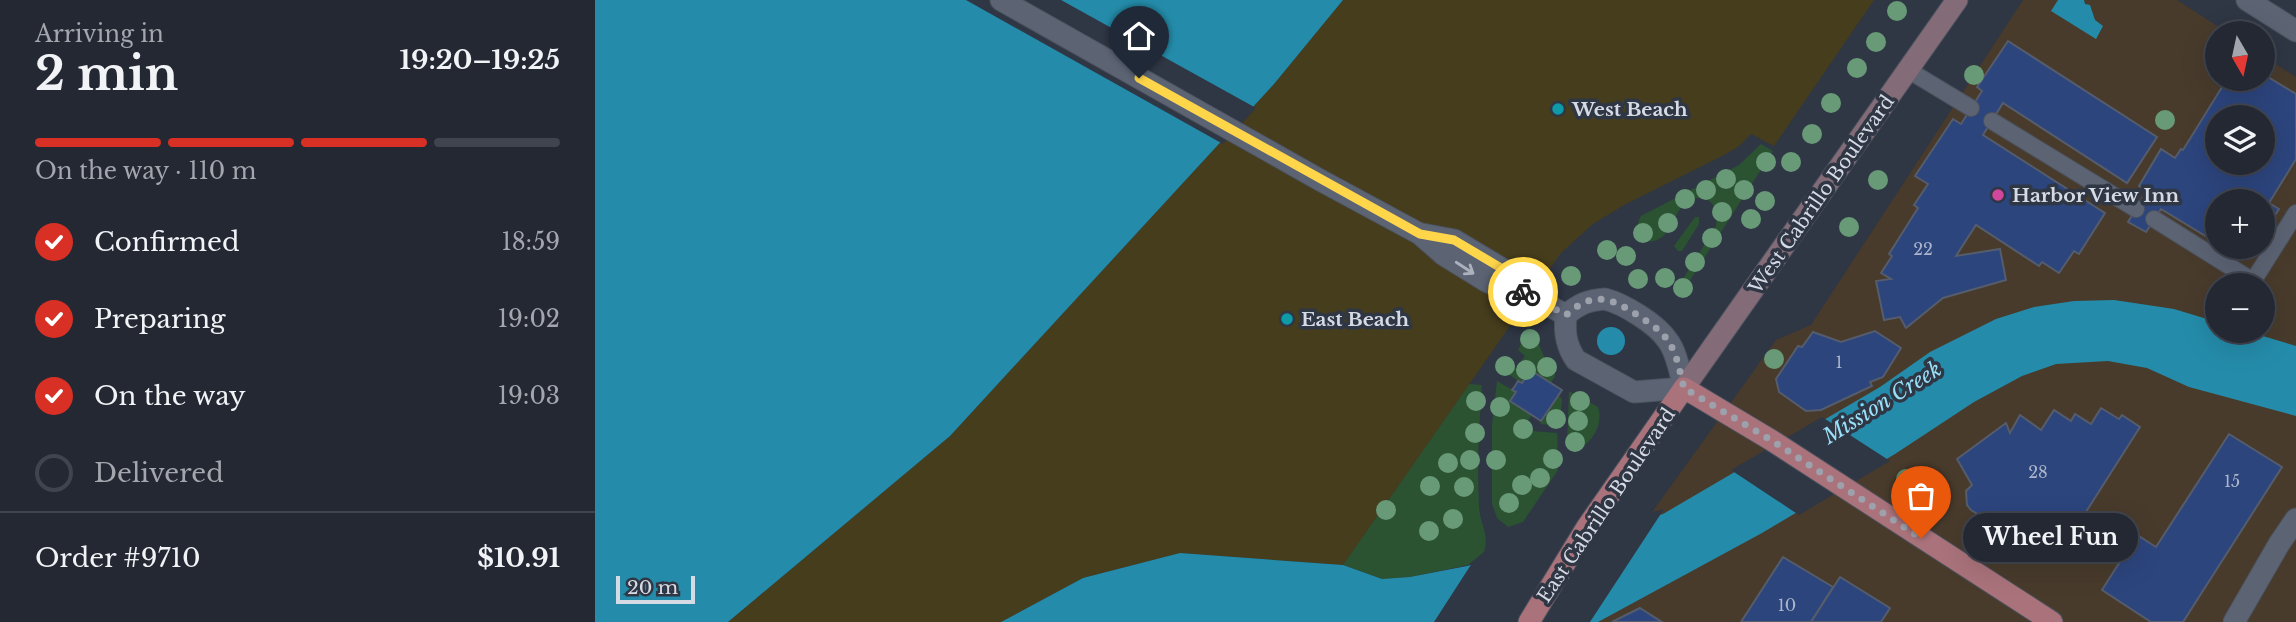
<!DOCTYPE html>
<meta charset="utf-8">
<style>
body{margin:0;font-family:"Libre Baskerville",serif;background:#2f343f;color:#f1f3f6;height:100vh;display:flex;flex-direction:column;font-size:26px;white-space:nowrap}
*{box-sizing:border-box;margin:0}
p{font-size:23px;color:#a3a6ac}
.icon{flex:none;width:38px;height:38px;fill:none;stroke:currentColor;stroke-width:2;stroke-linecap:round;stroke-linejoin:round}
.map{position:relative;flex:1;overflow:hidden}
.side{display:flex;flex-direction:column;background:#232833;width:595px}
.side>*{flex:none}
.needle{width:46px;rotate:171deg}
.fabs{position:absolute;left:1610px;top:21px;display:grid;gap:14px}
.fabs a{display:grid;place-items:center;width:70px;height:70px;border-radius:50%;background:#232833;box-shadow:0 7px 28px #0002,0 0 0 2px #40444e;font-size:35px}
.scale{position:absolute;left:21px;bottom:18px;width:79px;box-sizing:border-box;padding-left:7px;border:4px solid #d6dae4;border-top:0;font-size:19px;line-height:24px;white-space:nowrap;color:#d6dae4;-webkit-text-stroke:5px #2f3644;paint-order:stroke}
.pin{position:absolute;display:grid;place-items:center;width:60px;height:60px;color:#fff;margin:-72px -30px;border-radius:50% 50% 50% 0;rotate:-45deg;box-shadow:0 0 7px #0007}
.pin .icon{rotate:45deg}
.courier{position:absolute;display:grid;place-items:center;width:70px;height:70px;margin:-35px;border:5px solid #ffd54a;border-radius:50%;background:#fff;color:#222;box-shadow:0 2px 9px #0007}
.bubble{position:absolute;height:49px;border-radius:24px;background:#232833;box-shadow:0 7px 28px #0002,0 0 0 2px #40444e;font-size:23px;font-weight:700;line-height:49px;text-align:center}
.head em{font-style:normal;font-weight:700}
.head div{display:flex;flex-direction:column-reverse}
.head{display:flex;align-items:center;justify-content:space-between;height:119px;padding:0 35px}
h1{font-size:46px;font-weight:700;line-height:52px}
.bar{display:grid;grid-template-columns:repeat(4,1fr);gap:10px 7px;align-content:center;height:84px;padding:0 35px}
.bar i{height:9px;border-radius:5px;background:#40444e}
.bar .active{background:#d93025}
.bar p{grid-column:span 4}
.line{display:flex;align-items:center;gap:18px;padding:0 35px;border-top:2px solid #40444e}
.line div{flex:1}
ol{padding:0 35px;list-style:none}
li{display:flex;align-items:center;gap:21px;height:77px}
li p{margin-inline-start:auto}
li .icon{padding:7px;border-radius:50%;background:#d93025;color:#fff;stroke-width:4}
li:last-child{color:#a3a6ac}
li i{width:38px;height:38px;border:4px solid #40444e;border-radius:50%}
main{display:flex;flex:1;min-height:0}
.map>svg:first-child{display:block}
.commercial{fill:#483b2c;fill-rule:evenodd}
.green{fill:#2b5332}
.sand{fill:#463d1d}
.water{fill:#248caa}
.pier{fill:#2f3644}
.building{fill:#2c457d;stroke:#555c6c;stroke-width:2;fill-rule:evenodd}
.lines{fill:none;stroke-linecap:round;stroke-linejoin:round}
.lane-casing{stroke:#4c525e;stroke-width:18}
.street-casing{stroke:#4c525e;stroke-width:23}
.secondary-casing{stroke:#4c525e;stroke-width:23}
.primary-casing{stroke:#4c525e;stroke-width:23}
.lane{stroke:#5c6474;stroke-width:16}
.street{stroke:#5c6474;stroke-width:21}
.secondary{stroke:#836c77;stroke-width:21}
.primary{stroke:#aa737b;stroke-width:21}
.tree{fill:#689a78}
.oneway{stroke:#abb1bd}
.done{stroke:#9ca1ac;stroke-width:7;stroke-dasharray:0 12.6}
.route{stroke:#ffd54a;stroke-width:9}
.culture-dot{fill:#0f9aa8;stroke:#2f3644;stroke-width:2.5}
.hotel-dot{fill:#d1479c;stroke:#2f3644;stroke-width:2.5}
.labels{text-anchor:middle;stroke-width:7;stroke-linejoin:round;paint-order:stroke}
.number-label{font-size:16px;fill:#acb5ca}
.poi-label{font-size:19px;font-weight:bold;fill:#d6dae4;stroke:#2f3644;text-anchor:start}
.street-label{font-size:19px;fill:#d6dae4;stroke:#2f3644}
.water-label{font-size:21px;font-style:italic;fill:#98dff7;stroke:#2f3644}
</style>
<main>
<section class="side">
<div class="head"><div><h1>2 min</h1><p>Arriving in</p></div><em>19:20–19:25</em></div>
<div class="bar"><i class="active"></i><i class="active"></i><i class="active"></i><i></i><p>On the way · 110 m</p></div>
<ol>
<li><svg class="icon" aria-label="check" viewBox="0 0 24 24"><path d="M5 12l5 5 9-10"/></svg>Confirmed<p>18:59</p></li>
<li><svg class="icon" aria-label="check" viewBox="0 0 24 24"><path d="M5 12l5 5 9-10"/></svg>Preparing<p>19:02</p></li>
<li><svg class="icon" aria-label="check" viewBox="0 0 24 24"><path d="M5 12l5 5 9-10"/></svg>On the way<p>19:03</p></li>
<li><i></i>Delivered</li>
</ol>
<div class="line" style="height:91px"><div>Order #9710</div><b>$10.91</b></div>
</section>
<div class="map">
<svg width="1701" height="622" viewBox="0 0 1701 622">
<rect width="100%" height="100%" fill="#2f3644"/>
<path class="commercial" d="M 1428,0 L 1582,0 L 1633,33 L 1622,33 L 1622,79 L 1668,79 L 1668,56 L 1701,77 L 1701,622 L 978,622 L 1181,340 L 1216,325 ZM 1622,117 L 1668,117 L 1668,163 L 1622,163 ZM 1622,201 L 1668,201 L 1668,247 L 1622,247 ZM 1622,285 L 1668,285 L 1668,331 L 1622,331 Z"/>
<g class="green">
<path d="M 1166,144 L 1178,151 L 1090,288 L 1084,290 L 1083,287 L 1121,226 C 1122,218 1122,212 1118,205 C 1114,200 1115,201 1109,199 C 1082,191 1081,230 1064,239 C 1047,248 1037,230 1046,216 L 1144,165 Z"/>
<polygon points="1100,217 1104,217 1104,224 1087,251 1083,251 1079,246"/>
<polygon points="933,329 938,330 950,359 958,369 960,376 956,383 935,370 927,383 905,369 909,363 921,368 930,356 923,350"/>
<path d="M 902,381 L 921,392 L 915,401 L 937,415 L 930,425 L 937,431 L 962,433 C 964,446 960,457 963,470 L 928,522 L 913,527 L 902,518 L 897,504 L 897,424 Z"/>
<path d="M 874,384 L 887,385 C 884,425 882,465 884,505 C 884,523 895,533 889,552 L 873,565 L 815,577 L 787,579 L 748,565 Z"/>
<path d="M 974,391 L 1003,407 C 1009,424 997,443 981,451 L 972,445 Z"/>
<polygon points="963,395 967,399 965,426 945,424"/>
</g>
<polygon class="sand" points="748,0 1279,0 1179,146 1156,134 1143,147 1129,155 1029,205 998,224 966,253 748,565 585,553 488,578 406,622 133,622 355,436 679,84"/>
<g class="water">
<polygon points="0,0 748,0 679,84 355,436 133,622 0,622"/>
<polygon points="1463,0 1489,0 1490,4 1495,5 1500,20 1508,26 1501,39 1456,11"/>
<polygon points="1519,300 1579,309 1622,322 1622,331 1651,331 1701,346 1701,416 1594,387 1552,368 1513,361 1461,364 1427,376 1379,402 1300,454 1167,533 1003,622 406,622 488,578 585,553 748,565 787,579 815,577 872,566 1068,514 1285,387 1335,352 1401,319 1439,307 1479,301"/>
<circle cx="1016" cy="341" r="14"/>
</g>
<g class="pier">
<polygon points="371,0 466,0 661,108 628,144"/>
<polygon points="1227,417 1295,461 1204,515 1136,470"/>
<polygon points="1069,509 995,622 839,622 879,560"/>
</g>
<g class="building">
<polygon points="1413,41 1562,137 1532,183 1408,103 1388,135 1510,213 1484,254 1479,251 1464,273 1447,262 1444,266 1381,225 1361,256 1405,249 1411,280 1348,298 1311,328 1305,317 1289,320 1281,281 1296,279 1286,273 1297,256 1294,254 1323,208 1319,205 1333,184 1320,176 1358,119 1366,124 1387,91 1382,87"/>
<path d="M 1668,74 L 1701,94 L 1701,159 L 1674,203 L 1684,209 L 1675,223 L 1680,226 L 1672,240 L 1668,237 L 1668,201 L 1622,201 L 1622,243 L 1566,209 L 1551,232 L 1533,222 L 1552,191 L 1544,186 L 1566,149 L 1580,158 L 1586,149 L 1588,150 L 1632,79 L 1668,79 ZM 1622,117 L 1668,117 L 1668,163 L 1622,163 Z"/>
<polygon points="1280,331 1306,348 1288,377 1275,382 1277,386 1226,410 1211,411 1184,392 1181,379 1203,346 1207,347 1218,332 1246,342"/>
<polygon points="935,370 967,390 946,421 915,401 921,392 917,390 920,386 923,381 927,383"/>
<polygon points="1506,408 1524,419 1527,415 1545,427 1468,548 1458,543 1451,555 1376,510 1372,505 1371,491 1377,485 1362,459 1411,423 1415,433 1425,415 1446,430 1459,410 1476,421 1480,414 1496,424"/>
<polygon points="1634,434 1687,467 1588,622 1556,622 1507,590 1542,535 1561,547"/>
<polygon points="1188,557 1238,587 1216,622 1146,622"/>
<polygon points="1245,577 1295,608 1286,622 1216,622"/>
<polygon points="1045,608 1067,622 1017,622"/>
</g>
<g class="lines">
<g class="lane-casing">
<g id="lane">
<polyline points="1313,70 1376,108"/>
<polyline points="1397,121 1541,209"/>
<polyline points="1559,219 1658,281 1701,213"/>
</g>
</g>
<g class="street-casing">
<g id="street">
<polyline points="406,0 725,180 825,234 849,255 891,281 908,289 921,288 971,315"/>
<polyline points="1652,0 1701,31"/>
<polyline points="827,234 859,240 911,271 917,277 921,288"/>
<path d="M 1010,299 C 1029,304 1062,324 1073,341 C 1082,353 1085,373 1089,388 L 1039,392 L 981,360 C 971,346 969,332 971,315 C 984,304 993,300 1010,299 Z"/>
<polyline points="1639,622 1684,544 1701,519"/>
</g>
</g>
<g class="secondary-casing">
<polyline id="secondary" points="1089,388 1362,0"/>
</g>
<g class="primary-casing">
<polyline id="primary" points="934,622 992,527 1089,388 1176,440 1457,622"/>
</g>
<use href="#lane" class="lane"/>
<use href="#street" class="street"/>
<use href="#secondary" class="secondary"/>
<use href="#primary" class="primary"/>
</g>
<g class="tree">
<circle cx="1302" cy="11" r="10"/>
<circle cx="1281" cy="42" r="10"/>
<circle cx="1262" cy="68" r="10"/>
<circle cx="1379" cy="75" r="10"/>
<circle cx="1236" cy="103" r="10"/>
<circle cx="1570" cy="120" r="10"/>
<circle cx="1217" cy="134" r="10"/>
<circle cx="1171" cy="162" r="10"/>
<circle cx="1196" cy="162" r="10"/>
<circle cx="1131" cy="179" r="10"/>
<circle cx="1283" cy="180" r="10"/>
<circle cx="1111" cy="190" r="10"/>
<circle cx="1149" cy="190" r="10"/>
<circle cx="1090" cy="199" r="10"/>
<circle cx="1170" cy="201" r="10"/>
<circle cx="1127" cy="212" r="10"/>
<circle cx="1156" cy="219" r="10"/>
<circle cx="1073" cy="223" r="10"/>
<circle cx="1254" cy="227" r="10"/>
<circle cx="1048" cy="233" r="10"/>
<circle cx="1117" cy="238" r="10"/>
<circle cx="1012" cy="250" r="10"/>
<circle cx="1031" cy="256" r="10"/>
<circle cx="1100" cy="262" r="10"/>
<circle cx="976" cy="276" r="10"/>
<circle cx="1070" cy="278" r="10"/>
<circle cx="1043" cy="279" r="10"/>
<circle cx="1088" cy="288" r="10"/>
<circle cx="935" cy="339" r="10"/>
<circle cx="1179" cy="359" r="10"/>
<circle cx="910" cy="366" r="10"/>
<circle cx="952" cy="367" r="10"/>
<circle cx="931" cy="370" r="10"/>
<circle cx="881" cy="401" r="10"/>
<circle cx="985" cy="401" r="10"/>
<circle cx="905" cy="407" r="10"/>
<circle cx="961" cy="419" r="10"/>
<circle cx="983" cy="421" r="10"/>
<circle cx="928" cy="429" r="10"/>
<circle cx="880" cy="433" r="10"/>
<circle cx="980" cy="442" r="10"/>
<circle cx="958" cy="459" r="10"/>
<circle cx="875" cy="460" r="10"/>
<circle cx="901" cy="460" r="10"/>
<circle cx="853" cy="463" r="10"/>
<circle cx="945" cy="478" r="10"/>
<circle cx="1311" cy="479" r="10"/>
<circle cx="927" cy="485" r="10"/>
<circle cx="835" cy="486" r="10"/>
<circle cx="869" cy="487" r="10"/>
<circle cx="914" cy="503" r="10"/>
<circle cx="791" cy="510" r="10"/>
<circle cx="858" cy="519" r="10"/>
<circle cx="834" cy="531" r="10"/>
</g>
<defs><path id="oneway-shaft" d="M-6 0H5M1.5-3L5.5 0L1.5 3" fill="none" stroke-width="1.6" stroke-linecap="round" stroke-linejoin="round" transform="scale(1.75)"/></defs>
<use class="oneway" href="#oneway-shaft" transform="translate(870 268) rotate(33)"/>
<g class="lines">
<path class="done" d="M 928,292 L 971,315 C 999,290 1016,298 1044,316 C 1054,323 1066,330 1073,341 C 1082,353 1085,373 1089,388 L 1176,440 L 1326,538"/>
<polyline class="route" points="544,78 825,234 859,240 911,271 917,277 921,288 928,292"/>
</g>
<g class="culture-dot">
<circle cx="963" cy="109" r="7"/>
<circle cx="692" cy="319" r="7"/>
</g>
<circle class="hotel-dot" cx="1403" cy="195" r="7"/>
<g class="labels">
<g class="number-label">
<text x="1328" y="255">22</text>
<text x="1244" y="368">1</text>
<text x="1443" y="478">28</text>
<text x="1637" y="487">15</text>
<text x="1192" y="611">10</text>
</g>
<g class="poi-label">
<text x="977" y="116">West Beach</text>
<text x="1417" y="202">Harbor View Inn</text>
<text x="706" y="326">East Beach</text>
</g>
<g class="street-label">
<text transform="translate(1226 194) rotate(-55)" y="7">West Cabrillo Boulevard</text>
<text transform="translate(1011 505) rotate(-56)" y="7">East Cabrillo Boulevard</text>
</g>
<g class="water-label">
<text transform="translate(1287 403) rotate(-32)" y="7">Mission Creek</text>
</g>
</g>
</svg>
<div class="fabs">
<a><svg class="needle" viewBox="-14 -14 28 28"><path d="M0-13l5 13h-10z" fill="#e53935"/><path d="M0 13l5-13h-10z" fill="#a3a6ac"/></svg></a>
<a><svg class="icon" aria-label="layers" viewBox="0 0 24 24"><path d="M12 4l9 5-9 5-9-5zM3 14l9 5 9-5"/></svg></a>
<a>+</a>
<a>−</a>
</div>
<div class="scale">20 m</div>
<div class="pin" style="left:1326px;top:538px;background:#ea580c"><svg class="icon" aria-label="bag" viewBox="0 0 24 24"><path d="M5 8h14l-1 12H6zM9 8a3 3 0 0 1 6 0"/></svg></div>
<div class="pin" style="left:544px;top:78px;background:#1f2937"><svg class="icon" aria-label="home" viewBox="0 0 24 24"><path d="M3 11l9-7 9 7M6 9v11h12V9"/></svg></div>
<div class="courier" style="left:928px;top:292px"><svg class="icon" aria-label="bike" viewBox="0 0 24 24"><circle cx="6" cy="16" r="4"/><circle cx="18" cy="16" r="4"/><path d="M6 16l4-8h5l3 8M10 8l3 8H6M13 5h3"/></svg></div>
<div class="bubble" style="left:1368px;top:513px;width:175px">Wheel Fun</div>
</div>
</main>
